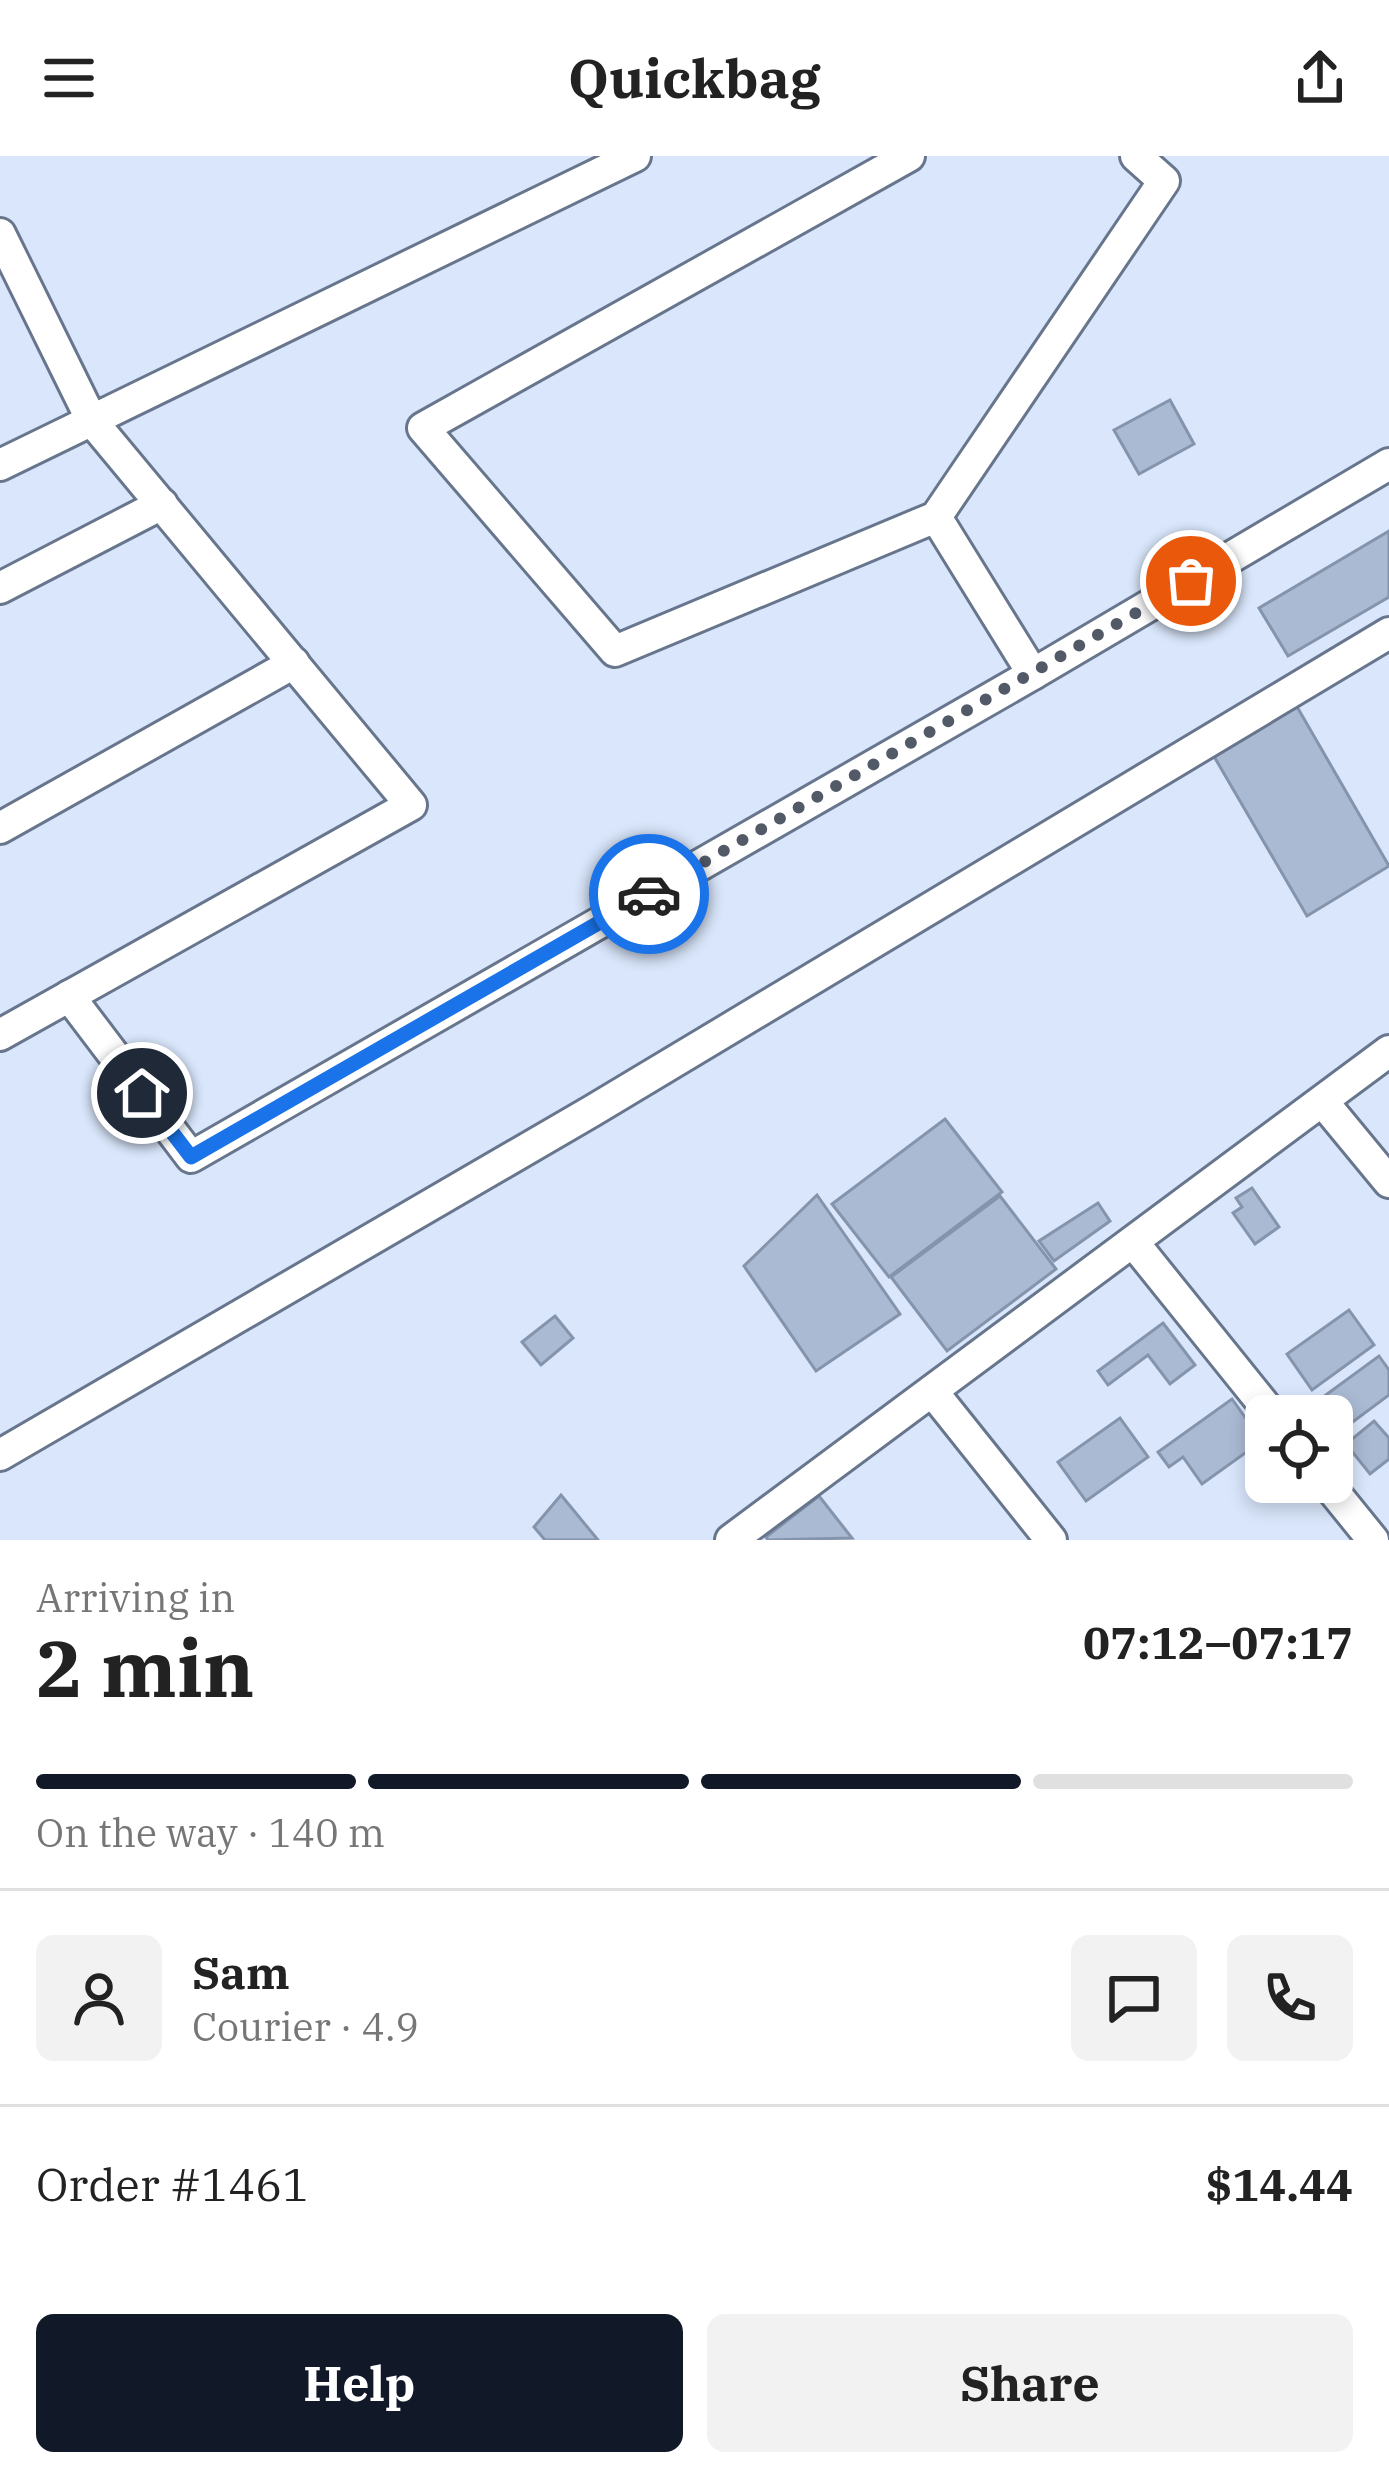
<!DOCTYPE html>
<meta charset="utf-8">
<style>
body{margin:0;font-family:"IBM Plex Serif",serif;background:#f2f2f2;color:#222;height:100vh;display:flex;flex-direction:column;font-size:45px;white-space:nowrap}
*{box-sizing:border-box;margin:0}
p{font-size:39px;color:#767676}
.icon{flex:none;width:66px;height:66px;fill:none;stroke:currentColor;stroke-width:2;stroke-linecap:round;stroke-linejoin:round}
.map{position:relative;height:1384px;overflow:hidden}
.details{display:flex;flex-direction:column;background:#fff;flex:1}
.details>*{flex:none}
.controls{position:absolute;left:1245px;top:1239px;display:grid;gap:24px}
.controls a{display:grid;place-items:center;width:108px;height:108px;border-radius:18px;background:#fff;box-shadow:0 6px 18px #0003;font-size:60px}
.pin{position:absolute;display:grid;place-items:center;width:102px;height:102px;color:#fff;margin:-51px;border:6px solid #fff;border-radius:50%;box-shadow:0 3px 12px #0007}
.courier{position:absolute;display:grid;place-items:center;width:120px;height:120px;margin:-60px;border:9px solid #1a73e8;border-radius:50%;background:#fff;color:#222;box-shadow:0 3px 15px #0007}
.summary em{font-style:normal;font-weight:700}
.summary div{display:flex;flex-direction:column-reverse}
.summary{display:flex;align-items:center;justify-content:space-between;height:204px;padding:0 36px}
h1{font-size:78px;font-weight:700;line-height:90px}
.bar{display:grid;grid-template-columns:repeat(4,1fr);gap:18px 12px;align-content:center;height:144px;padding:0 36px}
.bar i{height:15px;border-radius:9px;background:#e0e0e0}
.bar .active{background:#111827}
.bar p{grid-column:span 4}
.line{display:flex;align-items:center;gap:30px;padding:0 36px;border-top:3px solid #e0e0e0}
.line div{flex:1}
.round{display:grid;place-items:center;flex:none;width:126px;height:126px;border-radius:18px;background:#f2f2f2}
.cta{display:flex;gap:24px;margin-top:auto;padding:24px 36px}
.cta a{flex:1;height:138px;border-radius:18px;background:#111827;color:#fff;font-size:48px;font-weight:700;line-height:138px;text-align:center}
.cta a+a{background:#f2f2f2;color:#222}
header{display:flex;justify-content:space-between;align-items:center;height:156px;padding:0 36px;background:#fff;font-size:54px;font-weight:700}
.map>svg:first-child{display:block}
.building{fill:#aabad3;stroke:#8494ac;stroke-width:3}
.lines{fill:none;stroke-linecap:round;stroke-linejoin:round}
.minor-casing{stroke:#67768d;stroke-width:36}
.minor{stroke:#fff;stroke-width:30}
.done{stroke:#525a67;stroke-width:12;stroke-dasharray:0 21.6}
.route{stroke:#1a73e8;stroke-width:15}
</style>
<header><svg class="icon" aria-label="menu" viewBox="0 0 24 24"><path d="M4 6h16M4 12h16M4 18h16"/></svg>Quickbag<svg class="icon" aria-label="share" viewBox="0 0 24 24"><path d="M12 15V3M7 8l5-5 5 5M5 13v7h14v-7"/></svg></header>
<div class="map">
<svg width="1389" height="1384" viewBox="0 0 1389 1384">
<rect width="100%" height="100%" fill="#d9e6fb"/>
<g class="building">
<polygon points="1170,244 1194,288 1139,318 1114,274"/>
<polygon points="1389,375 1389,441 1288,500 1259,452"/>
<polygon points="1296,549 1389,710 1307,760 1212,597"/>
<polygon points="945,963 1002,1036 889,1121 832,1048"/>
<polygon points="1252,1032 1279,1071 1255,1088 1233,1057 1242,1051 1236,1042"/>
<polygon points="817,1039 900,1158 816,1215 744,1110"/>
<polygon points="1000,1040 1056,1113 947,1195 891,1121"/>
<polygon points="1098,1047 1110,1065 1054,1105 1039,1085"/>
<polygon points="1349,1154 1374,1189 1312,1234 1287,1198"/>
<polygon points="555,1160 573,1182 541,1209 522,1186"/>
<polygon points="1163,1167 1195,1209 1170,1228 1148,1199 1108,1229 1098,1215"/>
<polygon points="1379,1200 1389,1214 1389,1239 1346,1271 1323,1241"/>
<polygon points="1232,1243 1262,1285 1202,1328 1183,1301 1169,1311 1158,1296"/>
<polygon points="1120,1262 1148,1301 1086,1345 1058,1306"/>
<polygon points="1374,1265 1389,1282 1389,1303 1370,1318 1346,1288"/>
<polygon points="561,1339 598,1384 545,1384 534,1371"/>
<polygon points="819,1340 852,1382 768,1384 766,1381"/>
</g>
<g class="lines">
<g class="minor-casing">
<g id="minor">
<polyline points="909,0 423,272 615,495 936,361 1164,25 1136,0"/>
<polyline points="0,78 92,265 411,649 0,879"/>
<polyline points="0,309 635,0"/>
<polyline points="936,361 1033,518"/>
<polyline points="0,432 162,348"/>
<polyline points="0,672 294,507"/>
<polyline points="69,840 191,1001 1033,518 1389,308"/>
<polyline points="1323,946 1389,1026"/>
<polyline points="1133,1086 1273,1260"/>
<polyline points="932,1235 1051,1384"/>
<polyline points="0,1299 592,955 1389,477"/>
<polyline points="1326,1326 1373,1384"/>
<polyline points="731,1384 1389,895"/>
</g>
</g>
<use href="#minor" class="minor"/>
</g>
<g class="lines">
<polyline class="done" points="649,738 1191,425"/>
<polyline class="route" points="142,937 191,1001 649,738"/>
</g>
</svg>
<div class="controls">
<a><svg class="icon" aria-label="locate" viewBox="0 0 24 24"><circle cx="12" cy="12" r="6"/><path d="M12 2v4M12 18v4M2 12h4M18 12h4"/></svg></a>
</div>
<div class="pin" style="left:1191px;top:425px;background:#ea580c"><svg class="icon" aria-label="bag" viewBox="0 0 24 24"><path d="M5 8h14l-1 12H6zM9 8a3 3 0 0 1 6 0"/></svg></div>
<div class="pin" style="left:142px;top:937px;background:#1f2937"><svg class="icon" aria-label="home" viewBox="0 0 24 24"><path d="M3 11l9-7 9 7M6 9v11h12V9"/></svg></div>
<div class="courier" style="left:649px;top:738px"><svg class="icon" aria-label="car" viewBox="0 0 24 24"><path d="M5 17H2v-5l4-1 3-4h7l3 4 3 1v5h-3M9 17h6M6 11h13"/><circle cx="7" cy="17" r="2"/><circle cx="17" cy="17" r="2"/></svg></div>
</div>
<section class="details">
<div class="summary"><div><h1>2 min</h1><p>Arriving in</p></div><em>07:12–07:17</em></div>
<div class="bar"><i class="active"></i><i class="active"></i><i class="active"></i><i></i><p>On the way · 140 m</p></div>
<div class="line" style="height:216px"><a class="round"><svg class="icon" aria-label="person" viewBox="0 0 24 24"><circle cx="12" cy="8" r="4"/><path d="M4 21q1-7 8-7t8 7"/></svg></a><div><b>Sam</b><p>Courier · 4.9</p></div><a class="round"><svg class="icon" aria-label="chat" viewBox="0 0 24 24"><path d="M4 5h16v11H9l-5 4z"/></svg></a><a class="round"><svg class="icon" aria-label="phone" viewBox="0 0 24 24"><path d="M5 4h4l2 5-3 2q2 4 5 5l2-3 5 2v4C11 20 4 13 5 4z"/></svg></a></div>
<div class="line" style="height:156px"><div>Order #1461</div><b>$14.44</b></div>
<div class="cta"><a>Help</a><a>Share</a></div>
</section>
